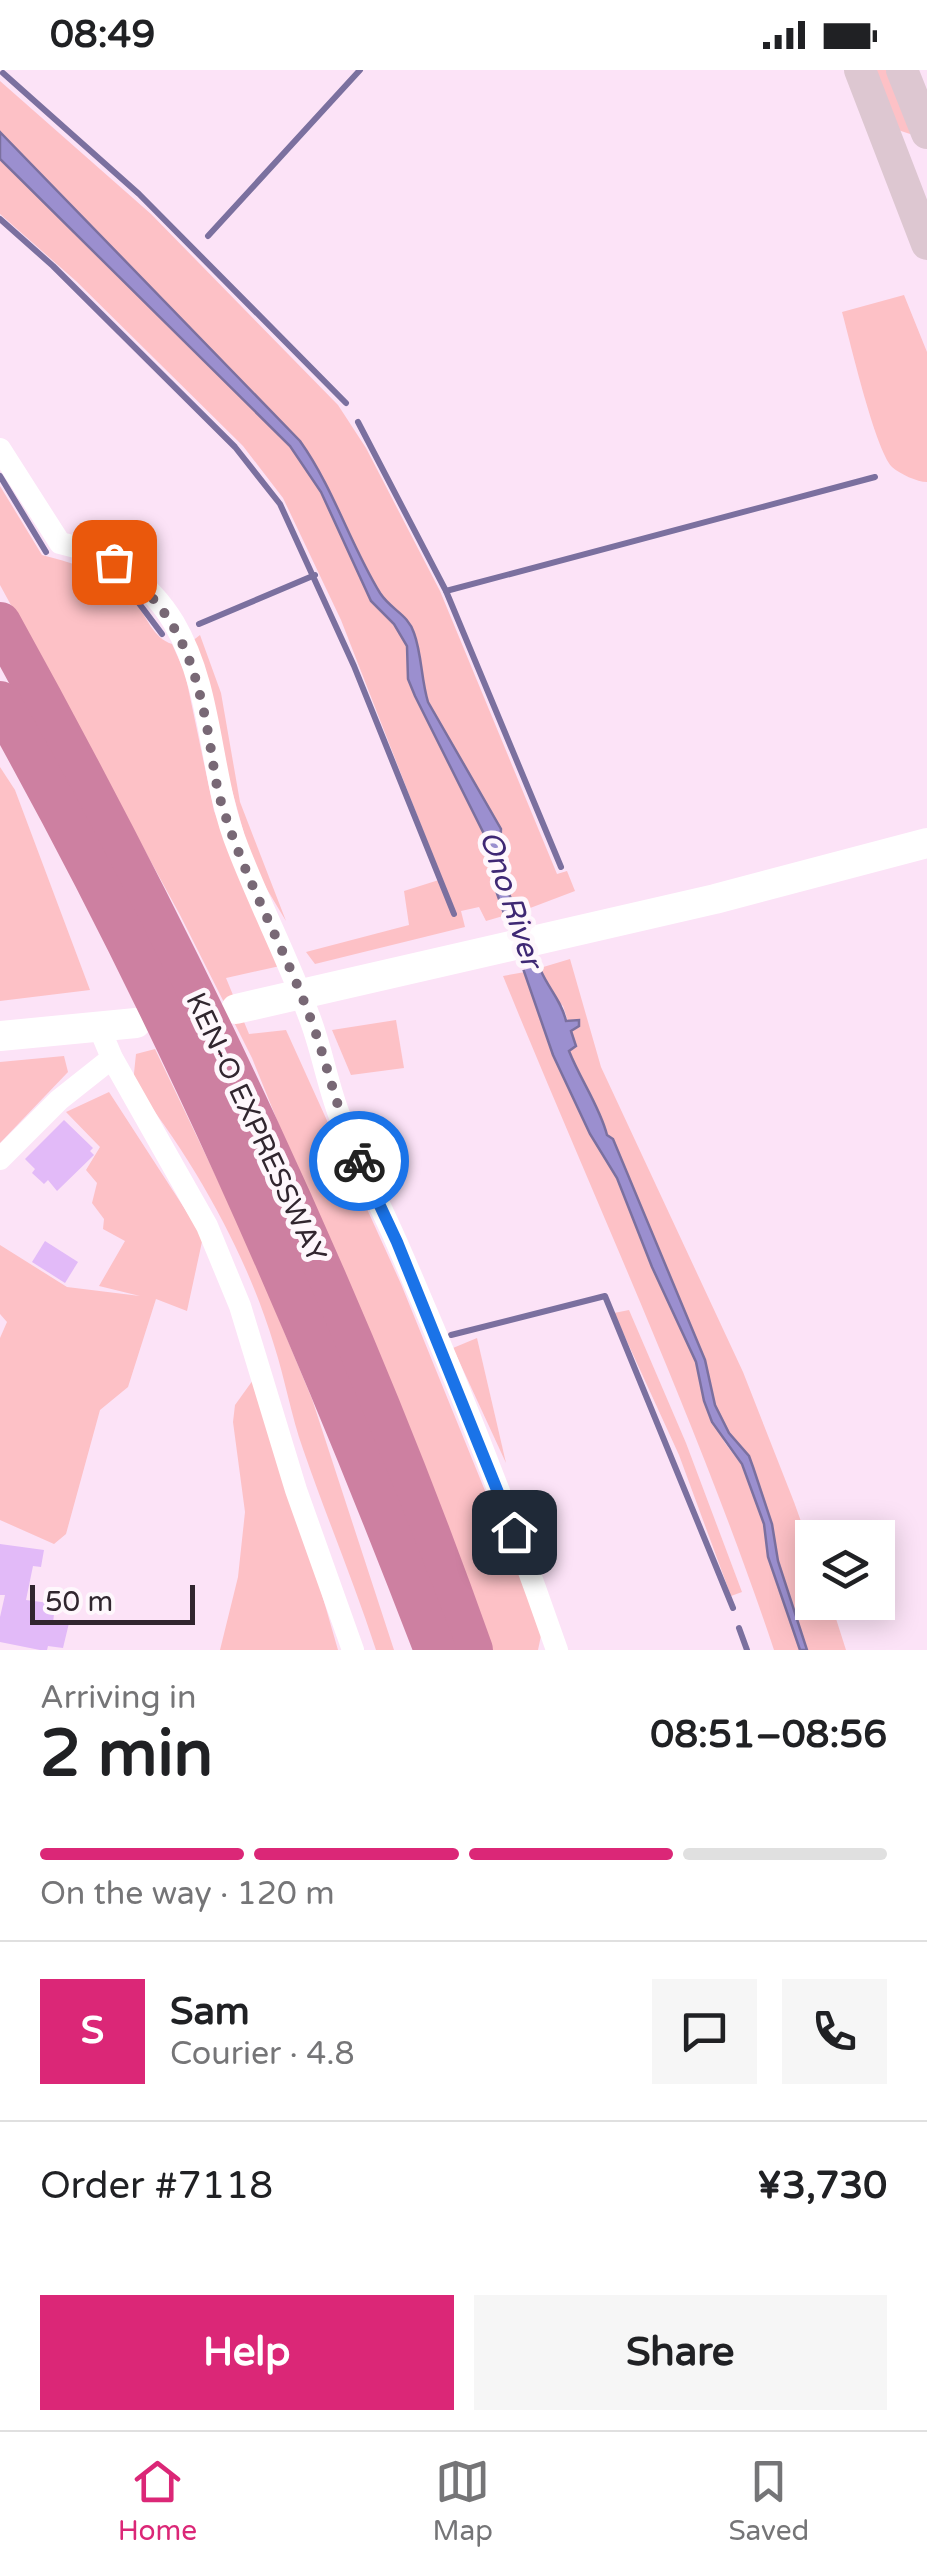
<!DOCTYPE html>
<meta charset="utf-8">
<style>
body{margin:0;font-family:"Varela Round",sans-serif;background:#f6f6f6;color:#202124;height:100vh;display:flex;flex-direction:column;font-size:38px;white-space:nowrap}
*{box-sizing:border-box;margin:0}
p{font-size:32px;color:#757577}
.icon{flex:none;width:55px;height:55px;fill:none;stroke:currentColor;stroke-width:2;stroke-linecap:round;stroke-linejoin:round}
.map{position:relative;height:1580px;overflow:hidden}
.drawer{display:flex;flex-direction:column;background:#fff;flex:1}
.drawer>*{flex:none}
.controls{position:absolute;left:795px;top:1450px;display:grid;gap:20px}
.controls a{display:grid;place-items:center;width:100px;height:100px;border-radius:0px;background:#fff;box-shadow:0 5px 25px #0003;font-size:50px}
.scale{position:absolute;left:30px;bottom:25px;width:165px;box-sizing:border-box;padding-left:10px;border:5px solid #31262f;border-top:0;font-size:28px;line-height:35px;white-space:nowrap;color:#31262f;-webkit-text-stroke:8px #fef7fc;paint-order:stroke}
.pin{position:absolute;display:grid;place-items:center;width:85px;height:85px;color:#fff;margin:-42px;border-radius:20px;box-shadow:0 5px 15px #0006}
.courier{position:absolute;display:grid;place-items:center;width:100px;height:100px;margin:-50px;border:8px solid #1a73e8;border-radius:50%;background:#fff;color:#222;box-shadow:0 2px 12px #0007}
.overview em{font-style:normal;font-weight:700}
.overview div{display:flex;flex-direction:column-reverse}
.overview{display:flex;align-items:center;justify-content:space-between;height:170px;padding:0 40px}
h1{font-size:65px;font-weight:700;line-height:75px}
.bar{display:grid;grid-template-columns:repeat(4,1fr);gap:15px 10px;align-content:center;height:120px;padding:0 40px}
.bar i{height:12px;border-radius:8px;background:#e0e0e0}
.bar .selected{background:#db2777}
.bar p{grid-column:span 4}
.line{display:flex;align-items:center;gap:25px;padding:0 40px;border-top:2px solid #e0e0e0}
.line div{flex:1}
.round{display:grid;place-items:center;flex:none;width:105px;height:105px;border-radius:0px;background:#f6f6f6}
.cta{display:flex;gap:20px;margin-top:auto;padding:20px 40px}
.cta a{flex:1;height:115px;border-radius:0px;background:#db2777;color:#fff;font-size:40px;font-weight:700;line-height:115px;text-align:center}
.cta a+a{background:#f6f6f6;color:#202124}
.status{display:flex;justify-content:space-between;align-items:center;height:70px;padding:0 50px;background:#fff;direction:ltr}
.status svg{height:28px;fill:currentColor}
.menu{display:flex;justify-content:space-around;align-items:center;height:140px;border-top:2px solid #e0e0e0;background:#fff;font-size:28px;color:#757577}
.menu a{display:grid;justify-items:center;gap:5px}
.menu .selected{color:#db2777}
.map>svg:first-child{display:block}
.green{fill:#fdc1c6}
.water{fill:#9b8fcf;stroke:#7b709f;stroke-width:2.5}
.pier{fill:#fce3f7}
.lines{fill:none;stroke-linecap:round;stroke-linejoin:round}
.stream{stroke:#7b709f;stroke-width:6}
.building{fill:#e2baf8}
.minor{stroke:#fff;stroke-width:22}
.tertiary{stroke:#fff;stroke-width:30}
.secondary{stroke:#ddc7d1;stroke-width:32}
.motorway{stroke:#cd80a1;stroke-width:42}
.done{stroke:#786875;stroke-width:10;stroke-dasharray:0 18}
.route{stroke:#1a73e8;stroke-width:12}
.labels{text-anchor:middle;stroke-width:10;stroke-linejoin:round;paint-order:stroke}
.street-label{font-size:28px;fill:#31262f;stroke:#fef7fc}
.water-label{font-size:30px;font-style:italic;fill:#3f2874;stroke:#fef7fc}
</style>
<div class="status"><b>08:49</b><svg viewBox="0 0 49 12"><path d="M0 12V9h3v3zM5 12V6h3v6zM10 12V3h3v9zM15 12V0h3v12zM26 1h20v11H26zM47 4h2v5h-2z"/></svg></div>
<div class="map">
<svg width="927" height="1580" viewBox="0 0 927 1580">
<rect width="100%" height="100%" fill="#fce3f7"/>
<g class="green">
<polygon points="874,0 892,0 913,54 910,64 898,60"/>
<path d="M 0,11 L 151,144 L 338,335 L 366,378 L 440,521 L 557,804 L 567,801 L 575,821 L 517,843 L 504,811 L 505,778 L 500,769 L 501,759 L 428,632 C 421,609 422,585 414,563 C 408,544 391,540 380,523 C 350,474 334,419 300,371 L 0,62 Z"/>
<polygon points="0,89 290,376 321,422 371,531 394,554 407,576 408,609 415,626 496,788 493,809 503,846 486,851 479,837 461,841 465,857 315,894 306,882 409,855 404,821 442,809 341,550 283,428 243,376 76,211 0,144"/>
<path d="M 904,225 L 927,282 L 927,412 C 917,412 900,404 892,397 C 875,379 850,271 842,242 Z"/>
<path d="M 0,416 L 42,485 C 77,494 111,504 135,532 C 147,547 153,568 172,574 L 185,603 L 214,741 L 280,896 L 226,908 L 249,964 L 286,960 L 401,1214 L 542,1561 L 538,1580 L 491,1580 L 252,988 L 180,845 L 0,515 Z"/>
<polygon points="200,565 221,623 240,732 286,851 253,796 191,572"/>
<polygon points="0,697 15,720 90,920 0,931"/>
<path d="M 570,889 L 601,997 L 743,1302 L 794,1432 L 812,1482 L 812,1532 L 831,1533 L 846,1580 L 807,1580 L 778,1491 L 772,1454 L 753,1397 L 749,1386 L 729,1363 L 715,1335 L 705,1290 L 613,1069 L 607,1065 C 601,1038 580,1008 568,981 L 576,976 L 563,936 L 553,926 L 540,898 Z"/>
<path d="M 525,902 L 553,985 L 590,1064 L 617,1108 L 652,1197 L 696,1292 L 704,1331 L 725,1373 L 741,1394 L 764,1455 L 768,1487 L 800,1580 L 774,1580 C 697,1350 594,1130 503,906 Z"/>
<polygon points="396,950 404,998 351,1005 332,960"/>
<path d="M 155,979 L 245,1167 L 312,1329 L 394,1580 L 376,1580 C 354,1512 326,1446 303,1379 C 291,1345 285,1309 274,1275 C 246,1182 193,1089 133,1013 L 136,984 Z"/>
<polygon points="64,986 68,1002 0,1073 0,992"/>
<polygon points="109,1022 203,1167 187,1241 156,1229 128,1317 100,1340 66,1464 54,1474 0,1450 0,1268 7,1252 0,1244 0,1175 67,1217 140,1226 99,1216 125,1171 103,1159 104,1149 92,1133 97,1113 86,1100 100,1077 66,1042"/>
<polygon points="629,1240 686,1373 742,1522 731,1526 679,1385 614,1243"/>
<polygon points="477,1268 506,1393 453,1278"/>
<polygon points="253,1310 304,1462 338,1580 220,1580 238,1507 245,1442 233,1352 235,1335"/>
</g>
<path class="water" d="M 0,62 L 300,371 C 334,419 350,474 380,523 C 391,540 408,544 414,563 C 422,585 421,609 428,632 L 501,759 C 499,780 513,788 504,811 C 516,841 527,872 541,901 C 549,919 562,932 566,951 L 579,950 L 579,956 L 571,961 L 576,976 L 569,981 C 580,1009 600,1037 607,1065 L 613,1069 L 705,1290 L 715,1335 L 729,1363 L 749,1386 L 753,1397 L 772,1454 L 778,1491 L 807,1580 L 800,1580 L 768,1487 L 764,1454 L 742,1394 L 712,1352 L 704,1331 L 696,1292 L 652,1197 L 617,1108 L 590,1064 L 553,985 L 492,809 L 496,788 L 415,626 L 408,609 L 407,576 L 394,554 L 371,531 L 321,422 L 290,376 L 0,89 Z"/>
<polygon class="pier" points="525,850 543,895 519,901 503,855"/>
<g class="lines">
<g class="stream">
<polyline points="3,3 139,124 346,333"/>
<polyline points="0,149 53,196 235,377 280,434 354,596 454,844"/>
<polyline points="208,166 360,0"/>
<polyline points="358,352 446,521 561,797"/>
<polyline points="0,406 46,482"/>
<polyline points="80,490 126,516 162,564"/>
<polyline points="446,521 875,407"/>
<polyline points="199,554 315,505"/>
<polyline points="451,1265 605,1226 733,1538"/>
<polyline points="739,1558 747,1580"/>
</g>
</g>
<g class="building">
<polygon points="64,1050 93,1078 90,1081 94,1085 57,1121 48,1110 44,1114 32,1103 35,1099 25,1089"/>
<polygon points="45,1171 78,1192 65,1213 32,1192"/>
<polygon points="0,1474 44,1480 41,1497 33,1496 26,1530 49,1533 49,1542 54,1544 53,1553 69,1553 63,1578 48,1576 47,1580 40,1580 0,1572 0,1547 5,1525 0,1525"/>
</g>
<g class="lines">
<g class="minor">
<path d="M 0,379 L 60,473 C 107,483 149,511 174,553 C 214,621 209,706 238,778 C 260,835 288,889 309,946 C 322,979 327,1014 340,1047 C 356,1089 378,1130 396,1171 C 455,1305 509,1442 557,1580"/>
<polyline points="99,957 112,988 207,1156 240,1236 296,1420 353,1580"/>
<polyline points="0,1089 59,1030 112,988"/>
</g>
<g class="tertiary">
<polyline points="236,939 715,829 927,773"/>
<polyline points="0,966 136,953"/>
</g>
<g class="secondary">
<polyline points="860,0 927,174"/>
<polyline points="902,0 927,63"/>
</g>
<g class="motorway">
<path d="M 0,553 C 183,884 346,1224 472,1580"/>
<path d="M 0,632 C 171,936 310,1254 435,1580"/>
</g>
</g>
<g class="lines">
<path class="done" d="M 114,492 C 178,542 195,590 209,668 C 213,690 215,714 222,735 C 244,808 283,875 310,947 C 328,995 337,1043 359,1091"/>
<polyline class="route" points="359,1091 397,1172 514,1462"/>
</g>
<g class="labels">
<g class="street-label">
<text transform="translate(257 1057) rotate(65)" y="10">KEN-O EXPRESSWAY</text>
</g>
<g class="water-label">
<text transform="translate(511 829) rotate(72)" y="10">Ono River</text>
</g>
</g>
</svg>
<div class="controls">
<a><svg class="icon" aria-label="layers" viewBox="0 0 24 24"><path d="M12 4l9 5-9 5-9-5zM3 14l9 5 9-5"/></svg></a>
</div>
<div class="scale">50 m</div>
<div class="pin" style="left:114px;top:492px;background:#ea580c"><svg class="icon" aria-label="bag" viewBox="0 0 24 24"><path d="M5 8h14l-1 12H6zM9 8a3 3 0 0 1 6 0"/></svg></div>
<div class="pin" style="left:514px;top:1462px;background:#1f2937"><svg class="icon" aria-label="home" viewBox="0 0 24 24"><path d="M3 11l9-7 9 7M6 9v11h12V9"/></svg></div>
<div class="courier" style="left:359px;top:1091px"><svg class="icon" aria-label="bike" viewBox="0 0 24 24"><circle cx="6" cy="16" r="4"/><circle cx="18" cy="16" r="4"/><path d="M6 16l4-8h5l3 8M10 8l3 8H6M13 5h3"/></svg></div>
</div>
<section class="drawer">
<div class="overview"><div><h1>2 min</h1><p>Arriving in</p></div><em>08:51–08:56</em></div>
<div class="bar"><i class="selected"></i><i class="selected"></i><i class="selected"></i><i></i><p>On the way · 120 m</p></div>
<div class="line" style="height:180px"><b class="round" style="background:#db2777;color:#fff">S</b><div><b>Sam</b><p>Courier · 4.8</p></div><a class="round"><svg class="icon" aria-label="chat" viewBox="0 0 24 24"><path d="M4 5h16v11H9l-5 4z"/></svg></a><a class="round"><svg class="icon" aria-label="phone" viewBox="0 0 24 24"><path d="M5 4h4l2 5-3 2q2 4 5 5l2-3 5 2v4C11 20 4 13 5 4z"/></svg></a></div>
<div class="line" style="height:130px"><div>Order #7118</div><b>¥3,730</b></div>
<div class="cta"><a>Help</a><a>Share</a></div>
</section>
<nav class="menu">
<a class="selected"><svg class="icon" aria-label="home" viewBox="0 0 24 24"><path d="M3 11l9-7 9 7M6 9v11h12V9"/></svg>Home</a>
<a><svg class="icon" aria-label="map" viewBox="0 0 24 24"><path d="M3 6l6-2 6 2 6-2v14l-6 2-6-2-6 2zM9 4v14M15 6v14"/></svg>Map</a>
<a><svg class="icon" aria-label="saved" viewBox="0 0 24 24"><path d="M7 4h10v16l-5-4-5 4z"/></svg>Saved</a>
</nav>
